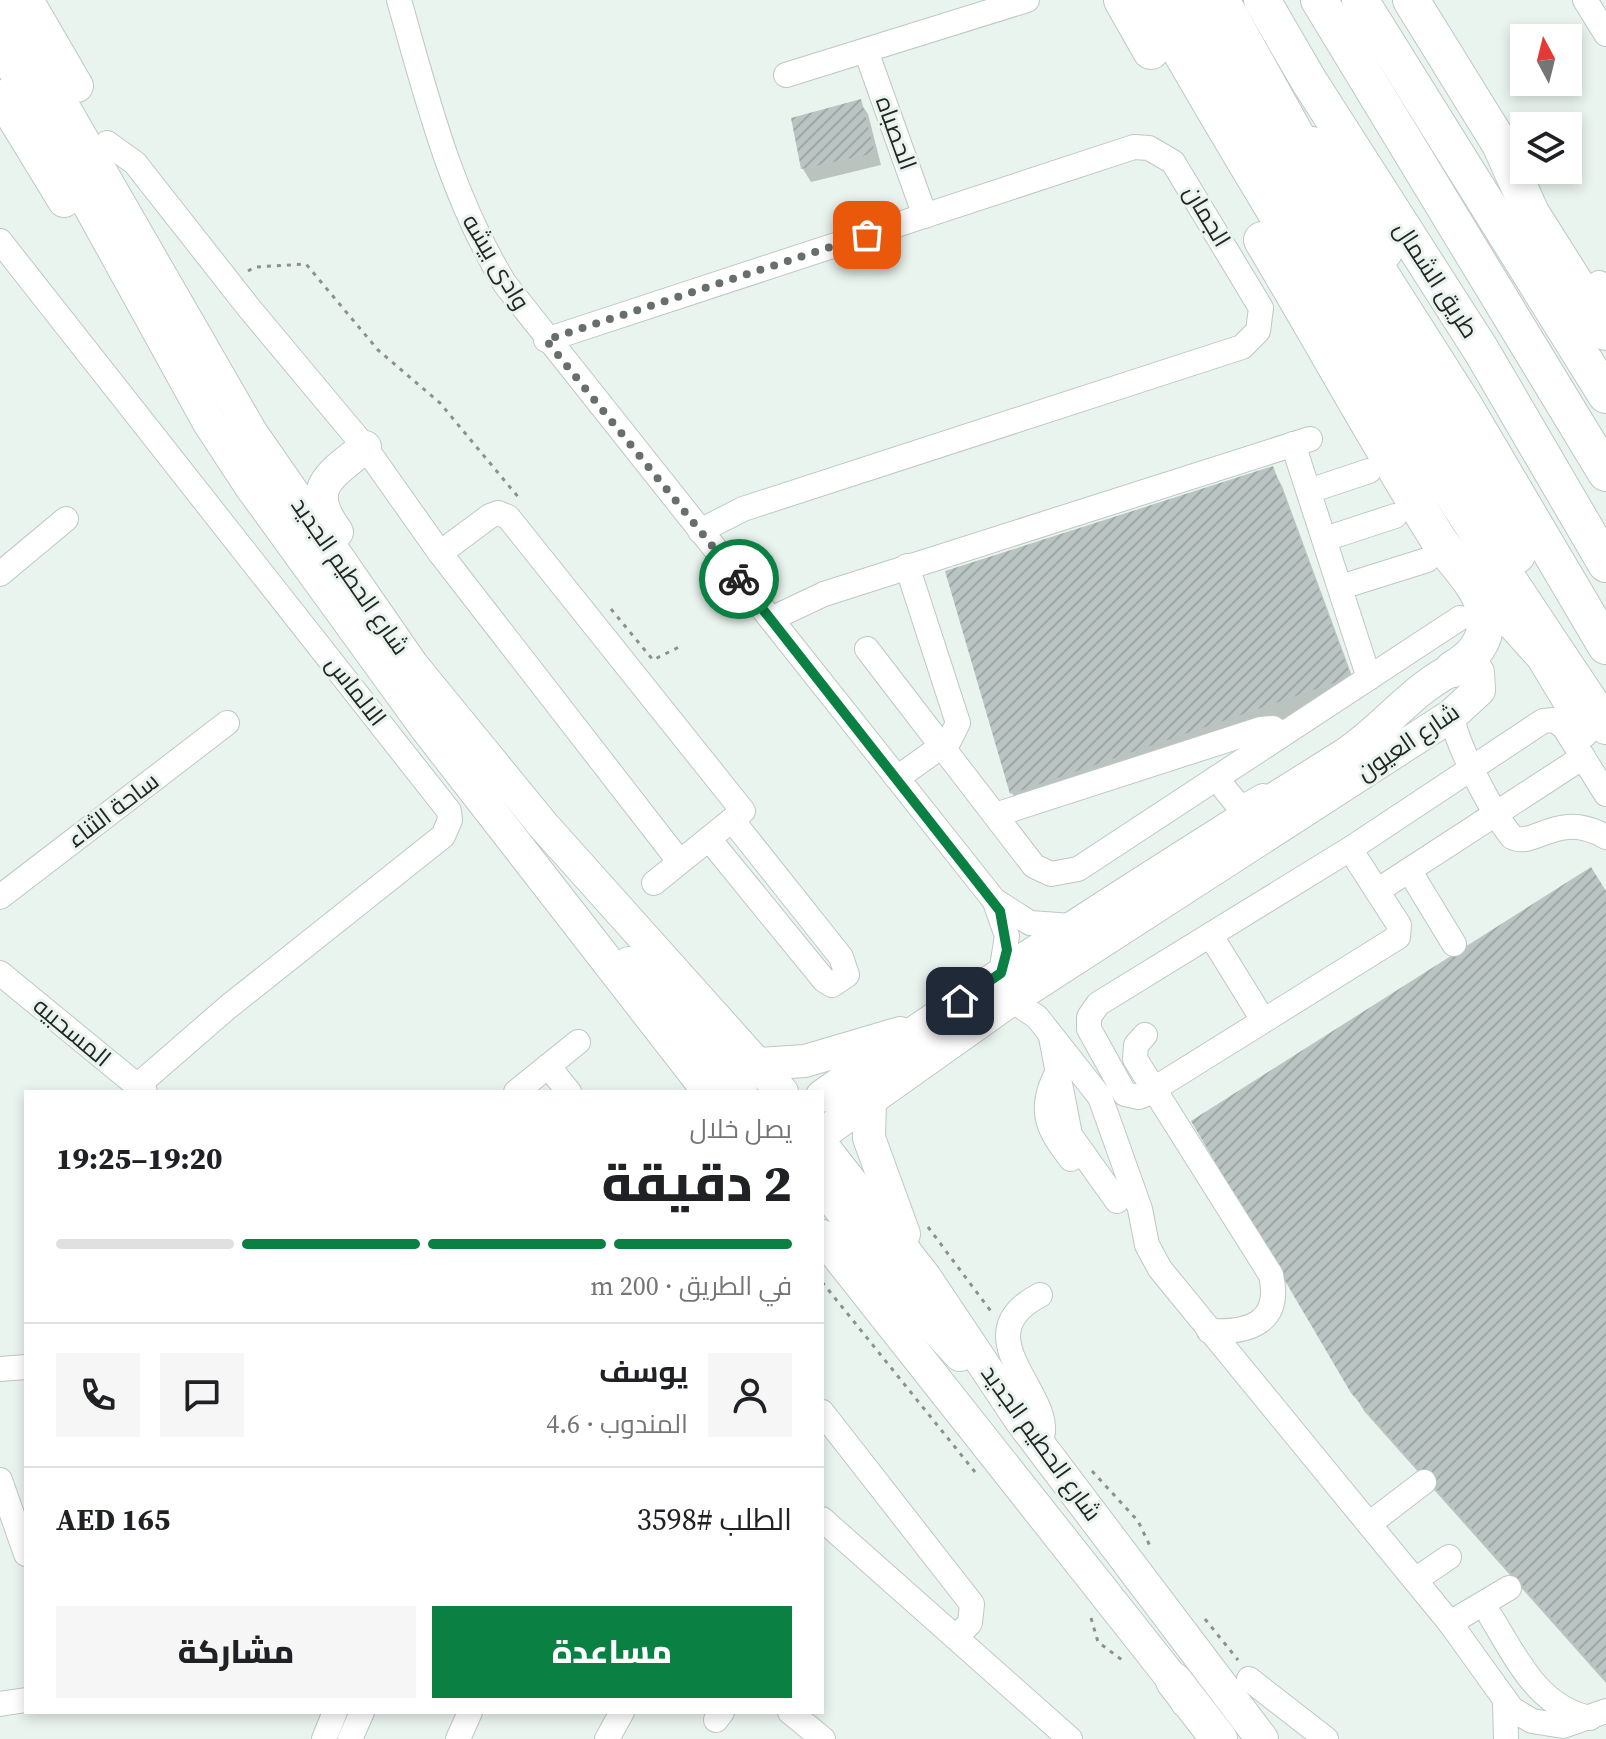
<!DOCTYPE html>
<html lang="ar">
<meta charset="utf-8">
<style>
body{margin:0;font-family:"Source Serif 4",Cairo,serif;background:#f6f6f6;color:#202124;direction:rtl;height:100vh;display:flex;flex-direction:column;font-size:30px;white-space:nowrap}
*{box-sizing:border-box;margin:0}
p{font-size:26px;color:#757577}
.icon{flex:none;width:44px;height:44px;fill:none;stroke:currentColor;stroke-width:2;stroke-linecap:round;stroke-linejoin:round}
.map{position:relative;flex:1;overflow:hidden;direction:ltr}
.side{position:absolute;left:24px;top:1090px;width:800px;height:624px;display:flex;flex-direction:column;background:#fff;border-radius:0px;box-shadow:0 4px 12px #0003;direction:rtl}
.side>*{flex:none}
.needle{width:52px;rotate:353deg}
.tools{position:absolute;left:1510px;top:24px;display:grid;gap:16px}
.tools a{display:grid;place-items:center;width:72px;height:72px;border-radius:0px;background:#fff;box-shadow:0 4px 12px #0003;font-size:40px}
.pin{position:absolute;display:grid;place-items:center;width:68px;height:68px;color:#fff;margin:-34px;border-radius:16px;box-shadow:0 4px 12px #0006}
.courier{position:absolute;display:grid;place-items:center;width:80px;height:80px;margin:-40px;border:6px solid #0b8043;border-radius:50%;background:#fff;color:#222;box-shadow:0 2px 10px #0007}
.overview em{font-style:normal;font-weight:800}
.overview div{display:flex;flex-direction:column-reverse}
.overview{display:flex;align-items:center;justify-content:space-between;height:136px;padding:0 32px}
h1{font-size:52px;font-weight:800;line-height:60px}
.bar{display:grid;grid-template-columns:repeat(4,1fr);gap:12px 8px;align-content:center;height:96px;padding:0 32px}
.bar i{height:10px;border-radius:6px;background:#e0e0e0}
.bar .selected{background:#0b8043}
.bar p{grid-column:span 4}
.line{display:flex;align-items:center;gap:20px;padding:0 32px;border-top:2px solid #e0e0e0}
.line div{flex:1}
.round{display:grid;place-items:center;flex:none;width:84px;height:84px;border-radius:0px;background:#f6f6f6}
.primary-button{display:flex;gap:16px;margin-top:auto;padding:16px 32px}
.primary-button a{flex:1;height:92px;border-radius:0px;background:#0b8043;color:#fff;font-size:32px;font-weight:800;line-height:92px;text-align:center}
.primary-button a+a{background:#f6f6f6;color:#202124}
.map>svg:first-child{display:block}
.shadow{fill:#0003}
.building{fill:url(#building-hatch)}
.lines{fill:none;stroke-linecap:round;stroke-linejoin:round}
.minor-casing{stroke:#bec8c2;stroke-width:26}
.major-casing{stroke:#bec8c2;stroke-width:34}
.highway-casing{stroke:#bec8c2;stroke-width:38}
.path{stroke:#8a918e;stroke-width:3;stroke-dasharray:4 6;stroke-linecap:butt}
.minor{stroke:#fff;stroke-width:24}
.major{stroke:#fff;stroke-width:32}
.highway{stroke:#fff;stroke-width:36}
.done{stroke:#686e6b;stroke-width:8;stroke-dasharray:0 14.4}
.route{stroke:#0b8043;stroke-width:10}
.labels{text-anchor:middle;stroke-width:6;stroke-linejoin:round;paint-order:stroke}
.street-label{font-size:24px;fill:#222624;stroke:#eaf4ef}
</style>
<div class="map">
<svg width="1606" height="1739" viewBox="0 0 1606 1739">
<defs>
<pattern id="building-hatch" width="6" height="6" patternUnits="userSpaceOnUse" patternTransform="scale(2)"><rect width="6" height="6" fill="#b9c4c3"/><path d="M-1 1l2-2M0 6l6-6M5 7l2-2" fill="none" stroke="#9fa8a7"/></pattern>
</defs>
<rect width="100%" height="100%" fill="#eaf4ef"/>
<g class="shadow">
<polygon points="860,102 868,114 881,165 811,182 803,169 794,120"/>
<polygon points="1272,468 1282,486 1359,695 1022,810 1012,793"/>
<polygon points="1606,895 1606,1683 1364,1411 1194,1122"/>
</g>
<g class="building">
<polygon points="861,99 875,153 801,169 791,118"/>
<polygon points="1273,466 1351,677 1010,794 945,571"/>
<polygon points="1591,867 1606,891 1606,1679 1351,1393 1191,1121"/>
</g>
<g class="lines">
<g class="minor-casing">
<g id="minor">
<path d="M 399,0 C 427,99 451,196 505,284 L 994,900 L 1030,923 L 1072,926"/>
<polyline points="1585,0 1606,34"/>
<polyline points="866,51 925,216"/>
<polyline points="786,75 1027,0"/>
<polyline points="107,143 135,163 249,308 365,447 440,553 679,861"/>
<polyline points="0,241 449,811 450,820 443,836 228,1007 137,1086"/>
<polyline points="1599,283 1606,286"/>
<polyline points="546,340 1134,147 1149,148 1173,162 1261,308 1258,331 1242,347 743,509 700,531"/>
<polyline points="1293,444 1369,678"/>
<polyline points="1309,491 1369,471"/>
<polyline points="1325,539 1395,516"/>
<polyline points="440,553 490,516 498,513 508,517 743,811 654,883"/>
<polyline points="0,574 66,519"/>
<polyline points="1341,587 1427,560"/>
<polyline points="1481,595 1539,659 1585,735"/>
<polyline points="771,619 824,594 1310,439"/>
<polyline points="867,649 1034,866 1051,874 1078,869 1460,618"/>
<path d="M 1452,715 C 1455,743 1493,814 1512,837 C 1535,849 1557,809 1606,837"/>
<polyline points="897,778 949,741 958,723 907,566"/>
<polyline points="1216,778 1237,804 1247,805 1263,796"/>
<polyline points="995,815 1261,729 1273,728 1282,734"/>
<polyline points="709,839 824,980 832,985 847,975 841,957 732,820"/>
<polyline points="1350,849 1399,925 1398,937 1146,1094 1139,1097 1125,1094 1089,1029 1089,1017 1098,1004 1350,849 1543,721 1554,720 1564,727 1606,794"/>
<polyline points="1409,870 1454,944"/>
<polyline points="1377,891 1583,757"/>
<polyline points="0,897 227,723"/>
<polyline points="995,902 1007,936 1001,973"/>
<polyline points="1211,936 1263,1020"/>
<polyline points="0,973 145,1092"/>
<polyline points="1005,1004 1019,1005 1037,1017 1100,1097 1140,1209 1147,1245 1160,1269 1450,1623 1512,1709 1532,1721 1563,1726 1606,1711"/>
<path d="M 1145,1035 L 1136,1045 L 1135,1059 L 1271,1275 C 1282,1323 1249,1333 1209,1331"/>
<polyline points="1051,1037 1070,1135 1117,1201"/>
<polyline points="548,1066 569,1092"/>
<path d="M 1055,1077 C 1038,1112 1049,1131 1071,1159"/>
<polyline points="516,1092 578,1042"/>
<polyline points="0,1369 26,1367"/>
<polyline points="822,1412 972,1604 970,1623 957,1636"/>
<path d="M 1039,1444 C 1065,1400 957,1338 1040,1295"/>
<polyline points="0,1480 26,1554"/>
<polyline points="822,1519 1070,1739"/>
<polyline points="1369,1524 1424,1482"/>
<polyline points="1415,1580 1449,1557"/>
<path d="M 1491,1617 C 1517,1659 1538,1707 1590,1718"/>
<polyline points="1450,1623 1509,1588"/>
<polyline points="1249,1679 1326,1739"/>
<polyline points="1505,1700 1506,1739"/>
<polyline points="0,1704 26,1700"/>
<polyline points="790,1712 823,1739"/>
<polyline points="716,1720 722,1712"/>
<polyline points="324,1739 335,1712"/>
<polyline points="350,1739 362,1712"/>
<polyline points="458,1739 470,1712"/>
<polyline points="607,1739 622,1712"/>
</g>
</g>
<g class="major-casing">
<g id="major">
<polyline points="2,0 251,432 413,666 543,825 782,1092"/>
<polyline points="27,0 77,86"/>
<polyline points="0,44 209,423 251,487 426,728 709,1092"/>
<polyline points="0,96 64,201"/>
<path d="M 337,532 C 304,487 330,476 365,447"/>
<polyline points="629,963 669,1001 741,1092"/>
<polyline points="759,1064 805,1061 900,1033"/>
<path d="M 822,1096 C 992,977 1166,867 1341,757 C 1383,731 1416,683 1461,666 L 1478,672 L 1479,690 L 1452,715 L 1005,1004 L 822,1134"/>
<polyline points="870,1102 869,1138 904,1234"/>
<polyline points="822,1145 925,1277 1022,1422 1262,1739"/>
<polyline points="822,1186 922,1314 960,1355"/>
<polyline points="822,1236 1174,1681 1187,1702"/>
</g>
</g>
<g class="highway-casing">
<g id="highway">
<polyline points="1122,0 1151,51"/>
<path d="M 1151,0 C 1292,249 1446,489 1606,726"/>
<polyline points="1186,0 1424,390 1517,555"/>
<polyline points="1221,0 1317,173"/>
<polyline points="1262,0 1309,81 1481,350 1606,564"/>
<polyline points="1319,0 1606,473"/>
<polyline points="1360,0 1606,395"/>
<polyline points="1411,0 1500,144 1531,213 1606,332"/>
<polyline points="1312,145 1384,252"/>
<polyline points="1357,237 1465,407 1606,646"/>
<path d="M 1262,240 C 1321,339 1377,441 1438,539 C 1453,562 1483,587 1485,616 C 1488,640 1473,658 1453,669"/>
<polyline points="1174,1681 1219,1739"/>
</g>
</g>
<g class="path">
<polyline points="248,271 255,267 306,264 378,350 440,403 519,498"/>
<polyline points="611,609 653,660 683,645"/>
<polyline points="928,1227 993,1314"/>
<polyline points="822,1282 975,1472"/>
<polyline points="1092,1471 1138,1521 1150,1546"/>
<polyline points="1091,1618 1098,1642 1126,1663"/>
<polyline points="1205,1619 1238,1660"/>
</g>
<use href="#minor" class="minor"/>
<use href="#major" class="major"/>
<use href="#highway" class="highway"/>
</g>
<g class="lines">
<polyline class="done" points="739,579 546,340 867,235"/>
<polyline class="route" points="739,579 1000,911 1007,950 1001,973 960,1001"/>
</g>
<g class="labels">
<g class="street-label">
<text transform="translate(896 133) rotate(70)" y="8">الحصباه</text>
<text transform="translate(1207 216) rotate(59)" y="8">الجمان</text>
<text transform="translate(496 262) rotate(59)" y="8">وادى بيشه</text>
<text transform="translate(1436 280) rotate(57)" y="8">طريق الشمال</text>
<text transform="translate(350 576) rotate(55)" y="8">شارع الحطيم الجديد</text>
<text transform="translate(356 691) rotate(52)" y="8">الالماس</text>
<text transform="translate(1408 742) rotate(-34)" y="8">شارع العيون</text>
<text transform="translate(113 810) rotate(-37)" y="8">ساحة الثناء</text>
<text transform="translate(72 1032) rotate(40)" y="8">المسحبيه</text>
<text transform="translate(1041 1443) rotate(54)" y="8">شارع الحطيم الجديد</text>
</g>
</g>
</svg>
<div class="tools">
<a><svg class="needle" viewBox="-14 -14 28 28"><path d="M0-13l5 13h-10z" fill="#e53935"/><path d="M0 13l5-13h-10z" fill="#757577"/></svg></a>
<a><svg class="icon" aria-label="layers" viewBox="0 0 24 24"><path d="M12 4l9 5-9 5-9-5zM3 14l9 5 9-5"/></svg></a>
</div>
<div class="pin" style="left:867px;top:235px;background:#ea580c"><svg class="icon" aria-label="bag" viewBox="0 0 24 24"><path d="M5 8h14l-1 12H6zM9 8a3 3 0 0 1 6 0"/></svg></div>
<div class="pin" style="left:960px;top:1001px;background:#1f2937"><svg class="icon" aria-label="home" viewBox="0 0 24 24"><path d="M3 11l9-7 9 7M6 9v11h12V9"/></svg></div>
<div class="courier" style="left:739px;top:579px"><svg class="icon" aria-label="bike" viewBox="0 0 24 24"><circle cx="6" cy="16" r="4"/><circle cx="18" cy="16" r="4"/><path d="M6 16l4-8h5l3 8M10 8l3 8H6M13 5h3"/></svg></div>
<section class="side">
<div class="overview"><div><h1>2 دقيقة</h1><p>يصل خلال</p></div><em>19:20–19:25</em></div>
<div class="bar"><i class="selected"></i><i class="selected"></i><i class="selected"></i><i></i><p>في الطريق · 200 m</p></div>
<div class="line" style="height:144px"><a class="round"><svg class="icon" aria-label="person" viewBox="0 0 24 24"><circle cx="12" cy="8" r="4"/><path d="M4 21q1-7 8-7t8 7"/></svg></a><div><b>يوسف</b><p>المندوب · 4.6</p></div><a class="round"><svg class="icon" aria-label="chat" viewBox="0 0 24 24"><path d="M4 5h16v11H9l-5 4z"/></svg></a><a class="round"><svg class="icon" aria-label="phone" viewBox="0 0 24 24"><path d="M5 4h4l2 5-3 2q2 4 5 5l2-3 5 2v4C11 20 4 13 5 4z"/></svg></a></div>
<div class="line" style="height:104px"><div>الطلب #3598</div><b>AED 165</b></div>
<div class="primary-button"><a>مساعدة</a><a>مشاركة</a></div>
</section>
</div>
